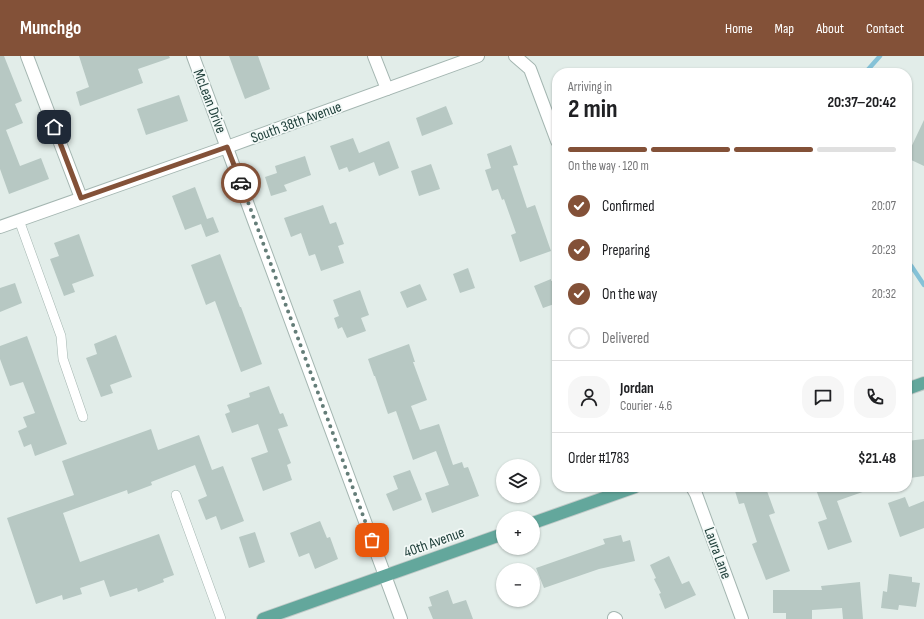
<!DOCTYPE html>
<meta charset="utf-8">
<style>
body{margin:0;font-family:"Sofia Sans Condensed",sans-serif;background:#f6f6f6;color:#202124;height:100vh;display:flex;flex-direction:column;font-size:15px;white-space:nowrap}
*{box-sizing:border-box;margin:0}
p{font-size:13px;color:#757577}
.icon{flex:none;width:22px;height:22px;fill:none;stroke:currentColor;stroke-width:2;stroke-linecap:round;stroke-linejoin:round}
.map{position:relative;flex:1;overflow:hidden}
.drawer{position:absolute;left:552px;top:12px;width:360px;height:424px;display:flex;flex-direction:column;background:#fff;border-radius:16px;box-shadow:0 1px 3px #0004}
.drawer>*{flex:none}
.fabs{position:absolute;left:496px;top:403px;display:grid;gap:8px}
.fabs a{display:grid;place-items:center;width:44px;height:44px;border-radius:50%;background:#fff;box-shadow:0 1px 3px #0004;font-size:20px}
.pin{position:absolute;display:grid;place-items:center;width:34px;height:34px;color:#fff;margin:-17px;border-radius:8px;box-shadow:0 2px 6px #0006}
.courier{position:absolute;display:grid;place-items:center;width:40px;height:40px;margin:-20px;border:3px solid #835138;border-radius:50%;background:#fff;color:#222;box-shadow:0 1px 5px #0007}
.overview em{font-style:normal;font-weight:700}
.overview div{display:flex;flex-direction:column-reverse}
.overview{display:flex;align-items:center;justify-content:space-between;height:68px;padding:0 16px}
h1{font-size:26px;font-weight:700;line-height:30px}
.bar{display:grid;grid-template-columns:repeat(4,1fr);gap:6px 4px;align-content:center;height:48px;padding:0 16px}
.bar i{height:5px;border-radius:3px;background:#e0e0e0}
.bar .selected{background:#835138}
.bar p{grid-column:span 4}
.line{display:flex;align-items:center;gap:10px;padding:0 16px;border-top:1px solid #e0e0e0}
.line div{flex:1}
.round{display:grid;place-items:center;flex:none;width:42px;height:42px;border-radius:16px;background:#f6f6f6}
ol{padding:0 16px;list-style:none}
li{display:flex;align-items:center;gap:12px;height:44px}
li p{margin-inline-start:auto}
li .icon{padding:4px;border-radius:50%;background:#835138;color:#fff;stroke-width:4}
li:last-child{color:#757577}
li i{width:22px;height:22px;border:2px solid #e0e0e0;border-radius:50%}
header{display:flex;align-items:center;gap:24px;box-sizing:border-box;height:56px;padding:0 20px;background:#835138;color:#fff}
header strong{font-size:19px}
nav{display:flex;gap:22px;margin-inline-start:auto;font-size:14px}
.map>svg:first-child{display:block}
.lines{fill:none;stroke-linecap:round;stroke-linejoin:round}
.stream{stroke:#85c2d7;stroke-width:4.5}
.building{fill:#b7c8c3}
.lane-casing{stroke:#a4b6b1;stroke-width:10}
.street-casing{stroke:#a4b6b1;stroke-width:14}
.primary-casing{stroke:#c1cac8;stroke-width:14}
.lane{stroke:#fff;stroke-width:9}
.street{stroke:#fff;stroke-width:12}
.primary{stroke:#63a79c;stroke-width:12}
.done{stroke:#647d78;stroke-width:4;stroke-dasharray:0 7.2}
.route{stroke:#835138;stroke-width:5}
.labels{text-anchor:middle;stroke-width:3.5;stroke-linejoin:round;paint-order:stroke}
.street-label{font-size:15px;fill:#20403b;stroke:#f3f9f7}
</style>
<header>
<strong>Munchgo</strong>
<nav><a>Home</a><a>Map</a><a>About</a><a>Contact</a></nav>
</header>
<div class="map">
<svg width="924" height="563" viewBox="0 0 924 563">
<rect width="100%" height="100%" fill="#e2ede9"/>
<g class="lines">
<g class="stream">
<polyline points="865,17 880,0"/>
<polyline points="907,205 912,211 924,229"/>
</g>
</g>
<g class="building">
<polygon points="0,0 4,0 22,45 15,48 23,67 6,74 20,110 41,102 49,123 9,138 0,113"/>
<polygon points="79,0 169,0 170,2 138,13 143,27 80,50 76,36 89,31"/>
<polygon points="229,0 258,0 270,33 245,43"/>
<polygon points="179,39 188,65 146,79 137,53"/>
<polygon points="446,50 453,68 422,80 416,62"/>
<polygon points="924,64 924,110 907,102 907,100"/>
<polygon points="353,82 359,97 389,85 399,112 379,120 374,106 349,116 347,111 339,114 330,90"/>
<polygon points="511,89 518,109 513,110 527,152 535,149 551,195 520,206 511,179 516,177 504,143 502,144 498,133 492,135 485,114 491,112 487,98"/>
<polygon points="305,100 311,119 284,129 287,135 271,140 265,121 277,117 275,110"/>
<polygon points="431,108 440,133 419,140 411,115"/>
<polygon points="195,131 207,163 213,161 219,176 206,181 201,168 185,174 172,140"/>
<polygon points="323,149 330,168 336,166 344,188 338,190 344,207 321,215 315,198 309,200 301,177 291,181 284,162"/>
<polygon points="79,178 94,220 72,228 75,236 64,240 50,203 59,200 54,187"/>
<polygon points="220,198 240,251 241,251 262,308 241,316 215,245 206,249 191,209"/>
<polygon points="468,212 475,232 460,237 453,218"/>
<polygon points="551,223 551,225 557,223 557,247 543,252 534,230"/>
<polygon points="15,227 22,247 0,256 0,232"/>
<polygon points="420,228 427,244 407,252 400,236"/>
<polygon points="360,234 369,259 361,262 366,275 347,282 342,271 338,273 334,262 339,260 333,244"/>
<polygon points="116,279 132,321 110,329 113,337 101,341 86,302 97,298 94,288"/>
<polygon points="27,280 67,388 35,400 31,388 24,391 18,375 27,371 23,361 35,357 23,326 10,330 0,303 0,290"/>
<polygon points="409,288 415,306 413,306 427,344 411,350 420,374 439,368 453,409 462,406 464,412 468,411 479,440 432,457 425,437 449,429 436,395 413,404 396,355 388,358 375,320 374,320 368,303"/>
<polygon points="269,330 280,358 283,357 288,370 278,373 291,407 287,409 292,424 263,435 251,402 268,396 258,368 232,377 225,358 230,356 227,349 250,341 249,337"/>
<polygon points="151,373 158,394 199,379 212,414 223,410 244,465 221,474 216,460 206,464 198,444 207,440 195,409 151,426 152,429 128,438 127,434 63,457 80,506 159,478 174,519 163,523 164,526 138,536 137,532 110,541 104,524 80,532 82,538 63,544 62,539 36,548 7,462 74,439 62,405"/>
<polygon points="924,383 924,420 910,422 907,402 907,385"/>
<polygon points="410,414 422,444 393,455 386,438 398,433 393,420"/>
<polygon points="748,431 763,431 764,436 767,435 775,457 769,459 790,515 766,524 752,488 757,486 744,447 739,448 735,435"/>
<polygon points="815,431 871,431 871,433 837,445 852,486 828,494 818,466 827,463"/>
<polygon points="905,441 909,451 924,445 924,472 900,481 888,447"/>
<polygon points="320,465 327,482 330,481 338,503 315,513 309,497 299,501 290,477"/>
<polygon points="255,476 265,506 249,512 239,481"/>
<polygon points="621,479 623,486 630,484 635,505 599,513 544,532 536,512 605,488 603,483"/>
<polygon points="669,500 682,528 689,525 696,539 665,553 659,538 661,537 654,523 656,522 650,509"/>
<polygon points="889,518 912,521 912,526 920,527 916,551 899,549 898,554 881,552 883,535 887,536"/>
<polygon points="860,526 863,563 843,563 842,552 812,554 812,563 786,563 786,557 773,557 773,534 822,534 821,530"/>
<polygon points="448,534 453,548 466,544 473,563 433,563 428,551 432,550 429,541"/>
</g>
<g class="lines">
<g class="lane-casing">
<g id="lane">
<polyline points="19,164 61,280 63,303 83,361"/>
<polyline points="176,439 221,563"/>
</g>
</g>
<g class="street-casing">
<g id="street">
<polyline points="27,0 81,142"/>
<polyline points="193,0 401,563"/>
<polyline points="374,0 387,33"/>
<polyline points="515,0 530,13 557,85"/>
<polyline points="0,171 227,91 478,0"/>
<polyline points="692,431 696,438 742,563"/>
<polyline points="614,562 616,563"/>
</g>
</g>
<g class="primary-casing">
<g id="primary">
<polyline points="907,333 924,327"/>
<polyline points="533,467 635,431"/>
<polyline points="263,563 503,478"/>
</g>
</g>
<use href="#lane" class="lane"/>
<use href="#street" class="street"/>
<use href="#primary" class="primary"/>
</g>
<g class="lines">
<polyline class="done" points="241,127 372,484"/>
<polyline class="route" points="54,71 81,142 227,91 241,127"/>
</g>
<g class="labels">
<g class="street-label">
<text transform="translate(210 45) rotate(69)" y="5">McLean Drive</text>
<text transform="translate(296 66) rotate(-20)" y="5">South 38th Avenue</text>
<text transform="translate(434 486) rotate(-20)" y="5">40th Avenue</text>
<text transform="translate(718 497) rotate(70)" y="5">Laura Lane</text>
</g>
</g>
</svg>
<div class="fabs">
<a><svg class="icon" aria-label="layers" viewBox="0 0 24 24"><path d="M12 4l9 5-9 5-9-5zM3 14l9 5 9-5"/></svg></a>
<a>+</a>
<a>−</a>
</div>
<div class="pin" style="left:372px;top:484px;background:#ea580c"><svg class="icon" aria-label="bag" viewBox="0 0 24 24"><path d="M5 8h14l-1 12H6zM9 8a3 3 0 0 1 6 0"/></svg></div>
<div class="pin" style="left:54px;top:71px;background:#1f2937"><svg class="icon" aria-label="home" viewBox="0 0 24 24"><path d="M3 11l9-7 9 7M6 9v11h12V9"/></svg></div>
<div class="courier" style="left:241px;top:127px"><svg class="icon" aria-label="car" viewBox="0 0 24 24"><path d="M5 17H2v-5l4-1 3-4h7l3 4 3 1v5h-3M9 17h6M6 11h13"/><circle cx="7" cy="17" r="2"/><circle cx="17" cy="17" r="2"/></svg></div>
<section class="drawer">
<div class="overview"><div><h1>2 min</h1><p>Arriving in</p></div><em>20:37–20:42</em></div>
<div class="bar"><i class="selected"></i><i class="selected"></i><i class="selected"></i><i></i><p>On the way · 120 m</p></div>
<ol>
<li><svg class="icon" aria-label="check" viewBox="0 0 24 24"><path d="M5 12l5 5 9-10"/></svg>Confirmed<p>20:07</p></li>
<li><svg class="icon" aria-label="check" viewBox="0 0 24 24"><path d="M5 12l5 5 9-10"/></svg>Preparing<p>20:23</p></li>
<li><svg class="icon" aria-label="check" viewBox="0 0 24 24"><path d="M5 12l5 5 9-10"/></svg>On the way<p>20:32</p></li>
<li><i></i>Delivered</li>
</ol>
<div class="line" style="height:72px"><a class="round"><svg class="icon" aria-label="person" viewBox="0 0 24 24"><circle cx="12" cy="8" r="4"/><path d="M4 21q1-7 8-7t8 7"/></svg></a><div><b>Jordan</b><p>Courier · 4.6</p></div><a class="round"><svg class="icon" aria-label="chat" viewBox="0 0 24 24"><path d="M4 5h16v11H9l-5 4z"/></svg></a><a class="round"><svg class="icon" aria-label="phone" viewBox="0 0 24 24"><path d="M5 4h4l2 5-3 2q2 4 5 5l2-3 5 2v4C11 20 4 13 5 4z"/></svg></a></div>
<div class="line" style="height:52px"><div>Order #1783</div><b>$21.48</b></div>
</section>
</div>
